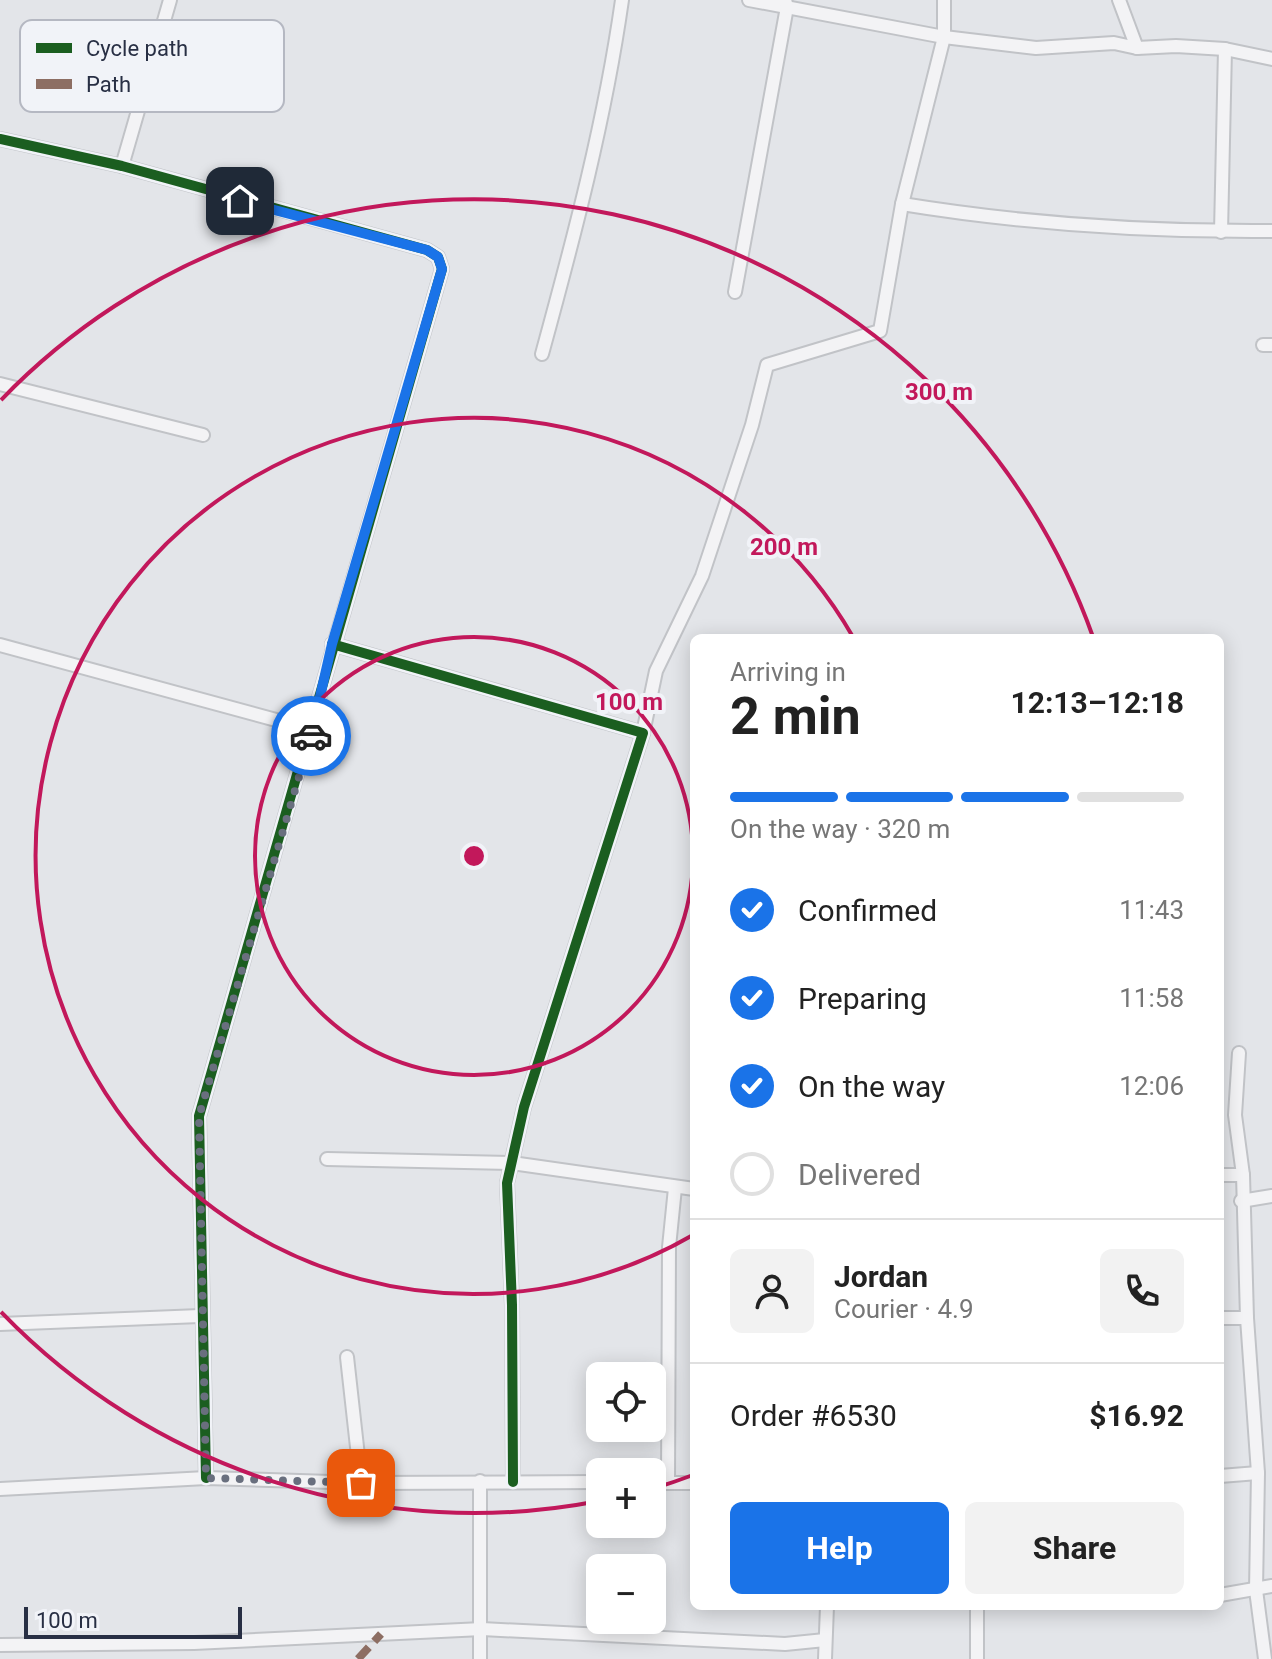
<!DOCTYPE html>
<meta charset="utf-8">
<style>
body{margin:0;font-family:Roboto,sans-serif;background:#f2f2f2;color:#222;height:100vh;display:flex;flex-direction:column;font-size:30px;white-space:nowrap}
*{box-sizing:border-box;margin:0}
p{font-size:26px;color:#767676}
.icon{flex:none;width:44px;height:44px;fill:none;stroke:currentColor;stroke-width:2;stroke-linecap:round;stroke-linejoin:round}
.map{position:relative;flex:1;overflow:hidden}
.drawer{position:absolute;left:690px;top:634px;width:534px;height:976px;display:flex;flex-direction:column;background:#fff;border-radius:12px;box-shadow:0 4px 20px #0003}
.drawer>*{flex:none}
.controls{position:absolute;left:586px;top:1362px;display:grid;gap:16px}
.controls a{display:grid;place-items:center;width:80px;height:80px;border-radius:12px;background:#fff;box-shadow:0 4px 20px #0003;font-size:40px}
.scale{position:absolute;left:24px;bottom:20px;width:218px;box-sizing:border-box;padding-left:8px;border:4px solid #282f44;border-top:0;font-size:22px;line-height:28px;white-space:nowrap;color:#282f44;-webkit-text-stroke:6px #f1f3f8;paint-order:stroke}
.pin{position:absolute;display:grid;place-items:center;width:68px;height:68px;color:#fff;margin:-34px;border-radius:16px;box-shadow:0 4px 12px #0006}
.courier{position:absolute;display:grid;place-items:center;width:80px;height:80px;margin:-40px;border:6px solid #1a73e8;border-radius:50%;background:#fff;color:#222;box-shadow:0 2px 10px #0007}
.summary em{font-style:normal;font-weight:700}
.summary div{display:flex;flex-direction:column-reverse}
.summary{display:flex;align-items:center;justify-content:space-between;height:136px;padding:0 40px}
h1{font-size:52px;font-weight:700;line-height:60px}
.bar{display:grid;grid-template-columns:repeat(4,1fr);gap:12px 8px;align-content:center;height:96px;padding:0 40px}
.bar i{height:10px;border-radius:6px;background:#e0e0e0}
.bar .on{background:#1a73e8}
.bar p{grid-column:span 4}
.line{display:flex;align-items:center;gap:20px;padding:0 40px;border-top:2px solid #e0e0e0}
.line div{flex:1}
.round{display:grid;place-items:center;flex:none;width:84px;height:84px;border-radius:12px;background:#f2f2f2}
ol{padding:0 40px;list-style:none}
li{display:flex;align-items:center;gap:24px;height:88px}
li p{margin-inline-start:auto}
li .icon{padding:8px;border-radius:50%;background:#1a73e8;color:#fff;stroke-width:4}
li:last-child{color:#767676}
li i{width:44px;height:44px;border:4px solid #e0e0e0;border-radius:50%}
.primary-button{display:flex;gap:16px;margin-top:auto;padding:16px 40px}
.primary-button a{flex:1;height:92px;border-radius:12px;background:#1a73e8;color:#fff;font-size:32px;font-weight:700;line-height:92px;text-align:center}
.primary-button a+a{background:#f2f2f2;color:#222}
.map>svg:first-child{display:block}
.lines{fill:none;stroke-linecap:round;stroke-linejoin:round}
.street-casing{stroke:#c1c3c7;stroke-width:16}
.street{stroke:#f3f3f5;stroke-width:12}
.quiet{stroke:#8d6e63;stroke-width:8;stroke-dasharray:16 8;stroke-linecap:butt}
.cycleway-casing{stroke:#f1f3f8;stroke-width:15}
.cycleway{stroke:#1b5e20;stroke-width:10}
.done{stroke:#696f7e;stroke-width:8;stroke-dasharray:0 14.4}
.route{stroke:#1a73e8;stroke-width:10}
.ring{fill:none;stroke:#c2185b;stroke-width:4}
.key{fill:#f1f3f8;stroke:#b5b8c2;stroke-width:2}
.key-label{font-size:22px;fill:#282f44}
.centre{fill:#c2185b;stroke:#f1f3f8;stroke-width:4}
.ring-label{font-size:24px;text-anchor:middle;font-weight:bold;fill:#c2185b;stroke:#f1f3f8;stroke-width:8;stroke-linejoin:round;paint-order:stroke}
</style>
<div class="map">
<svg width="1272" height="1659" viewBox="0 0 1272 1659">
<rect width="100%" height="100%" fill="#e3e5e9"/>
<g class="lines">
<g class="street-casing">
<g id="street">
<polyline points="749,0 944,37 1036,48 1114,43 1137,48 1176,46 1225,49 1272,59"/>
<polyline points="1119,0 1137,48"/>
<polyline points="0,139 122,166 427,250 438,257 442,269 199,1116 206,1478"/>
<polyline points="122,166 170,0"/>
<path d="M 902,204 C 1025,224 1148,232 1272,231"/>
<polyline points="1221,232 1225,49"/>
<polyline points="735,292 787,7 785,0"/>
<polyline points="1263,345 1272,345"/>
<path d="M 542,354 C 574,237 605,120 622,0"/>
<polyline points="0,384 203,435"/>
<polyline points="332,644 643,733 524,1107 507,1183 512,1305 513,1482"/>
<polyline points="0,645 313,730"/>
<polyline points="643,733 656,671 702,576 752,425 767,365 880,331 902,204 944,37 944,0"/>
<polyline points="1239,1053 1235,1115 1243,1175 1247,1318 1258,1473 1256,1590 1265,1659"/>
<polyline points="327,1159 512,1163 694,1189"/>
<polyline points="1220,1175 1243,1175"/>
<polyline points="1241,1201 1272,1196"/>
<polyline points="1220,1318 1247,1318"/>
<polyline points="0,1324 200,1316"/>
<polyline points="347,1357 361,1483"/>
<polyline points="1220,1476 1258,1473"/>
<polyline points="652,1483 694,1483"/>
<polyline points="668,1483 669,1247 675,1188"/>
<polyline points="0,1489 206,1478 361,1483 600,1482"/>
<polyline points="1220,1595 1272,1586"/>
<polyline points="977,1606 977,1659"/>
<polyline points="0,1645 194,1643 482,1629 785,1644 825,1640"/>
<polyline points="480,1659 480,1481"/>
<polyline points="825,1659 827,1606"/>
</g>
</g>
<use href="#street" class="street"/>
<polyline class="quiet" points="358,1659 381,1634"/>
<g class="cycleway-casing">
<g id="cycleway">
<polyline points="0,139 122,166 427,250 438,257 442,269 199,1116 206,1478"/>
<polyline points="332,644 643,733 524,1107 507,1183 512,1305 513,1482"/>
</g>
</g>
<use href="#cycleway" class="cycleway"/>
</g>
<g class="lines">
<polyline class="done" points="311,736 199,1116 206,1478 361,1483"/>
<polyline class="route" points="240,201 427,250 438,257 442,269 332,644 311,736"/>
</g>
<g class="ring">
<circle cx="474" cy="856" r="219"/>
<path d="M693 1235A438 438 0 1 1 853 637"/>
<path d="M693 1475A657 657 0 0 1 655 1488M599 1501A657 657 0 0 1 1 1312M1 400A657 657 0 0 1 1093 637"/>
</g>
<rect x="20" y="20" width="264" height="92" rx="12" class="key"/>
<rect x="36" y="43" width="36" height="10" fill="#1b5e20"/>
<rect x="36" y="79" width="36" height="10" fill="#8d6e63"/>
<g class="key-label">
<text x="86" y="56">Cycle path</text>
<text x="86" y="92">Path</text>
</g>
<circle cx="474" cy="856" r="12" class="centre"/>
<g class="ring-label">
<text x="939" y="400">300 m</text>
<text x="784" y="555">200 m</text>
<text x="629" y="710">100 m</text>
</g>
</svg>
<div class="controls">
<a><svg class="icon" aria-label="locate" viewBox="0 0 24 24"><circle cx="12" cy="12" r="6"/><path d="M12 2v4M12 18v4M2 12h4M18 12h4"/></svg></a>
<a>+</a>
<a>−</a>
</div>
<div class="scale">100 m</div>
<div class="pin" style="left:361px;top:1483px;background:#ea580c"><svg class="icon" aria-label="bag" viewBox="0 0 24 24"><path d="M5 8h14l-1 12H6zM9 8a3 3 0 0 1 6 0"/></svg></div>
<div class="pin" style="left:240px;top:201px;background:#1f2937"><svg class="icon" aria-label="home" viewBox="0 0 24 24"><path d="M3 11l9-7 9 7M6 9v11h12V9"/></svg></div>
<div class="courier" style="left:311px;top:736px"><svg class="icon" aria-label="car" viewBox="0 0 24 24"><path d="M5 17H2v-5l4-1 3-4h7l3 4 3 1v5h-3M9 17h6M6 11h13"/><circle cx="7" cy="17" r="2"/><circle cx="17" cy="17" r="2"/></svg></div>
<section class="drawer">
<div class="summary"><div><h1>2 min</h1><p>Arriving in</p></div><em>12:13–12:18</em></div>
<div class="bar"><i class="on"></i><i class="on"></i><i class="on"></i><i></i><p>On the way · 320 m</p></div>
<ol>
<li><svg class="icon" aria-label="check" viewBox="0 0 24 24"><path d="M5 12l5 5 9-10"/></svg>Confirmed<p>11:43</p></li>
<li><svg class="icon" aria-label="check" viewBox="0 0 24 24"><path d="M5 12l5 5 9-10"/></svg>Preparing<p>11:58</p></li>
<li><svg class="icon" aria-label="check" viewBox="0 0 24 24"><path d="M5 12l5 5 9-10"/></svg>On the way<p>12:06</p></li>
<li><i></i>Delivered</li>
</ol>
<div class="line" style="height:144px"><a class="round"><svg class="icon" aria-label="person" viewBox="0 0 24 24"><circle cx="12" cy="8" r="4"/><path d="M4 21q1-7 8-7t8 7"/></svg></a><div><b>Jordan</b><p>Courier · 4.9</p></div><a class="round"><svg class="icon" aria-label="phone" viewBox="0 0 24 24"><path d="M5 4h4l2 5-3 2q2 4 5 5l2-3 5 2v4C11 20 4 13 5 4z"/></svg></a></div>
<div class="line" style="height:104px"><div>Order #6530</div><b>$16.92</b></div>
<div class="primary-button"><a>Help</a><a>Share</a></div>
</section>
</div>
